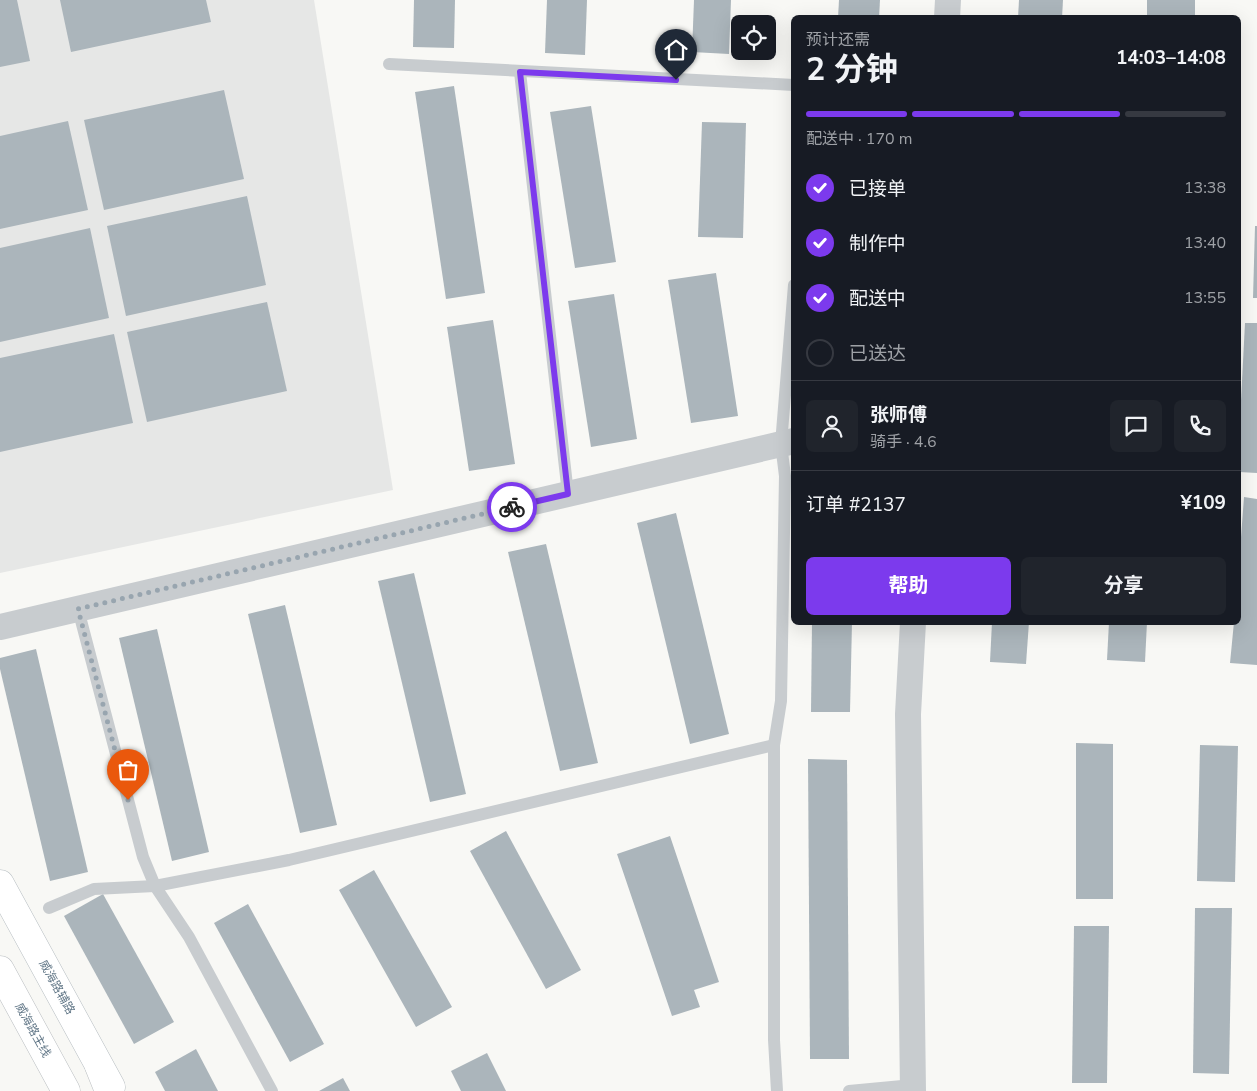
<!DOCTYPE html>
<html lang="zh">
<meta charset="utf-8">
<style>
body{margin:0;font-family:"Nunito Sans","Noto Sans SC",sans-serif;background:#20242c;color:#f1f3f6;height:100vh;display:flex;flex-direction:column;font-size:19px;white-space:nowrap}
*{box-sizing:border-box;margin:0}
p{font-size:16px;color:#9ea1a6}
.icon{flex:none;width:28px;height:28px;fill:none;stroke:currentColor;stroke-width:2;stroke-linecap:round;stroke-linejoin:round}
.map{position:relative;flex:1;overflow:hidden}
.side{position:absolute;left:791px;top:15px;width:450px;height:610px;display:flex;flex-direction:column;background:#171b24;border-radius:8px;box-shadow:0 5px 20px #0002}
.side>*{flex:none}
.buttons{position:absolute;left:731px;top:15px;display:grid;gap:10px}
.buttons a{display:grid;place-items:center;width:45px;height:45px;border-radius:8px;background:#171b24;box-shadow:0 5px 20px #0002;font-size:25px}
.pin{position:absolute;display:grid;place-items:center;width:42px;height:42px;color:#fff;margin:-51px -21px;border-radius:50% 50% 50% 0;rotate:-45deg;box-shadow:0 0 5px #0007}
.pin .icon{rotate:45deg}
.courier{position:absolute;display:grid;place-items:center;width:50px;height:50px;margin:-25px;border:4px solid #7c3aed;border-radius:50%;background:#fff;color:#222;box-shadow:0 1px 6px #0007}
.head em{font-style:normal;font-weight:700}
.head div{display:flex;flex-direction:column-reverse}
.head{display:flex;align-items:center;justify-content:space-between;height:85px;padding:0 15px}
h1{font-size:32px;font-weight:700;line-height:38px}
.bar{display:grid;grid-template-columns:repeat(4,1fr);gap:8px 5px;align-content:center;height:60px;padding:0 15px}
.bar i{height:6px;border-radius:4px;background:#363941}
.bar .active{background:#7c3aed}
.bar p{grid-column:span 4}
.line{display:flex;align-items:center;gap:12px;padding:0 15px;border-top:1px solid #363941}
.line div{flex:1}
.round{display:grid;place-items:center;flex:none;width:52px;height:52px;border-radius:8px;background:#20242c}
ol{padding:0 15px;list-style:none}
li{display:flex;align-items:center;gap:15px;height:55px}
li p{margin-inline-start:auto}
li .icon{padding:5px;border-radius:50%;background:#7c3aed;color:#fff;stroke-width:4}
li:last-child{color:#9ea1a6}
li i{width:28px;height:28px;border:2px solid #363941;border-radius:50%}
.primary-button{display:flex;gap:10px;margin-top:auto;padding:10px 15px}
.primary-button a{flex:1;height:58px;border-radius:8px;background:#7c3aed;color:#fff;font-size:20px;font-weight:700;line-height:58px;text-align:center}
.primary-button a+a{background:#20242c;color:#f1f3f6}
.map>svg:first-child{display:block}
.built{fill:#e6e7e6}
.building{fill:#abb5bb}
.lines{fill:none;stroke-linecap:round;stroke-linejoin:round}
.secondary-casing{stroke:#b7bec2;stroke-width:29}
.highway-casing{stroke:#babec1;stroke-width:29}
.lane{stroke:#c8cccf;stroke-width:12}
.street{stroke:#c8cccf;stroke-width:26}
.secondary{stroke:#fff;stroke-width:28}
.highway{stroke:#fff;stroke-width:28}
.done{stroke:#98a5af;stroke-width:5;stroke-dasharray:0 9}
.route{stroke:#7c3aed;stroke-width:6}
.labels{text-anchor:middle;stroke-width:5;stroke-linejoin:round;paint-order:stroke}
.street-label{font-size:12px;fill:#647989;stroke:#fff}
</style>
<div class="map">
<svg width="1257" height="1091" viewBox="0 0 1257 1091">
<rect width="100%" height="100%" fill="#f8f8f5"/>
<polygon class="built" points="0,0 314,0 393,490 0,573"/>
<g class="building">
<polygon points="0,0 17,0 30,61 0,67"/>
<polygon points="60,0 206,0 211,22 71,52"/>
<polygon points="414,0 455,0 454,48 413,47"/>
<polygon points="547,0 587,0 585,55 545,53"/>
<polygon points="694,0 731,0 729,54 692,52"/>
<polygon points="839,0 880,0 879,18 838,18"/>
<polygon points="1019,0 1063,0 1062,18 1018,18"/>
<rect x="1147" y="0" width="48" height="18"/>
<polygon points="454,86 485,293 446,299 415,92"/>
<polygon points="224,90 244,179 104,210 84,120"/>
<polygon points="591,106 616,262 575,268 550,112"/>
<polygon points="68,121 88,210 0,229 0,136"/>
<polygon points="702,122 746,123 743,238 698,237"/>
<polygon points="247,196 266,285 126,316 107,226"/>
<polygon points="1255,226 1257,226 1257,298 1253,298"/>
<polygon points="90,228 109,318 0,342 0,248"/>
<polygon points="716,273 738,416 691,423 668,280"/>
<polygon points="614,294 637,439 591,447 568,301"/>
<polygon points="267,302 287,391 147,422 127,332"/>
<polygon points="493,320 515,464 469,471 447,327"/>
<polygon points="1245,323 1257,323 1257,473 1239,472 1239,439"/>
<polygon points="114,334 133,423 0,452 0,358"/>
<polygon points="1244,497 1257,499 1257,665 1230,663 1234,622 1239,622 1239,564"/>
<polygon points="676,513 729,734 690,744 637,523"/>
<polygon points="546,544 598,763 560,771 508,552"/>
<polygon points="414,573 466,794 430,802 378,581"/>
<polygon points="285,605 337,825 300,833 248,614"/>
<polygon points="812,622 852,622 850,712 811,712"/>
<polygon points="992,622 1029,622 1026,664 990,662"/>
<polygon points="1109,622 1147,622 1145,662 1107,660"/>
<polygon points="157,629 209,852 172,861 119,638"/>
<polygon points="36,649 88,872 50,881 0,669 0,658"/>
<polygon points="1076,743 1113,744 1113,899 1076,899"/>
<polygon points="1200,745 1238,746 1235,882 1197,881"/>
<polygon points="808,759 847,760 849,1059 810,1059"/>
<polygon points="506,831 581,970 546,989 470,851"/>
<polygon points="670,836 719,982 694,990 700,1007 672,1016 617,854"/>
<polygon points="374,870 452,1007 416,1027 339,890"/>
<polygon points="103,894 174,1022 134,1044 64,916"/>
<polygon points="248,904 324,1044 290,1062 214,923"/>
<polygon points="1195,908 1232,908 1229,1074 1193,1073"/>
<polygon points="1074,926 1109,926 1107,1083 1072,1083"/>
<polygon points="196,1049 218,1091 165,1091 155,1072"/>
<polygon points="487,1053 506,1091 461,1091 451,1071"/>
<polygon points="343,1078 350,1091 319,1091"/>
</g>
<g class="lines">
<g class="secondary-casing">
<polyline id="secondary" points="0,884 111,1087"/>
</g>
<g class="highway-casing">
<g id="highway">
<polyline points="0,970 66,1091"/>
<polyline points="99,1066 109,1091"/>
</g>
</g>
<g class="lane">
<polyline points="389,64 794,85"/>
<polyline points="520,72 568,494"/>
<polyline points="78,609 143,857 155,886 189,937 272,1091"/>
<polyline points="49,908 94,889 155,886 289,860 774,745"/>
<polyline points="777,1091 774,1040 774,745 781,701 785,476 781,444 794,285"/>
<polyline points="849,1091 913,1085"/>
</g>
<g class="street">
<polyline points="947,18 948,0"/>
<polyline points="913,622 908,714 913,1091"/>
<polyline points="0,627 794,441"/>
</g>
<use href="#secondary" class="secondary"/>
<use href="#highway" class="highway"/>
</g>
<g class="lines">
<polyline class="done" points="128,800 78,609 512,507"/>
<polyline class="route" points="512,507 568,494 520,72 676,80"/>
</g>
<g class="labels">
<g class="street-label">
<text transform="translate(57 987) rotate(61)" y="4">威海路辅路</text>
<text transform="translate(33 1030) rotate(61)" y="4">威海路主线</text>
</g>
</g>
</svg>
<div class="buttons">
<a><svg class="icon" aria-label="locate" viewBox="0 0 24 24"><circle cx="12" cy="12" r="6"/><path d="M12 2v4M12 18v4M2 12h4M18 12h4"/></svg></a>
</div>
<div class="pin" style="left:128px;top:800px;background:#ea580c"><svg class="icon" aria-label="bag" viewBox="0 0 24 24"><path d="M5 8h14l-1 12H6zM9 8a3 3 0 0 1 6 0"/></svg></div>
<div class="pin" style="left:676px;top:80px;background:#1f2937"><svg class="icon" aria-label="home" viewBox="0 0 24 24"><path d="M3 11l9-7 9 7M6 9v11h12V9"/></svg></div>
<div class="courier" style="left:512px;top:507px"><svg class="icon" aria-label="bike" viewBox="0 0 24 24"><circle cx="6" cy="16" r="4"/><circle cx="18" cy="16" r="4"/><path d="M6 16l4-8h5l3 8M10 8l3 8H6M13 5h3"/></svg></div>
<section class="side">
<div class="head"><div><h1>2 分钟</h1><p>预计还需</p></div><em>14:03–14:08</em></div>
<div class="bar"><i class="active"></i><i class="active"></i><i class="active"></i><i></i><p>配送中 · 170 m</p></div>
<ol>
<li><svg class="icon" aria-label="check" viewBox="0 0 24 24"><path d="M5 12l5 5 9-10"/></svg>已接单<p>13:38</p></li>
<li><svg class="icon" aria-label="check" viewBox="0 0 24 24"><path d="M5 12l5 5 9-10"/></svg>制作中<p>13:40</p></li>
<li><svg class="icon" aria-label="check" viewBox="0 0 24 24"><path d="M5 12l5 5 9-10"/></svg>配送中<p>13:55</p></li>
<li><i></i>已送达</li>
</ol>
<div class="line" style="height:90px"><a class="round"><svg class="icon" aria-label="person" viewBox="0 0 24 24"><circle cx="12" cy="8" r="4"/><path d="M4 21q1-7 8-7t8 7"/></svg></a><div><b>张师傅</b><p>骑手 · 4.6</p></div><a class="round"><svg class="icon" aria-label="chat" viewBox="0 0 24 24"><path d="M4 5h16v11H9l-5 4z"/></svg></a><a class="round"><svg class="icon" aria-label="phone" viewBox="0 0 24 24"><path d="M5 4h4l2 5-3 2q2 4 5 5l2-3 5 2v4C11 20 4 13 5 4z"/></svg></a></div>
<div class="line" style="height:65px"><div>订单 #2137</div><b>¥109</b></div>
<div class="primary-button"><a>帮助</a><a>分享</a></div>
</section>
</div>
